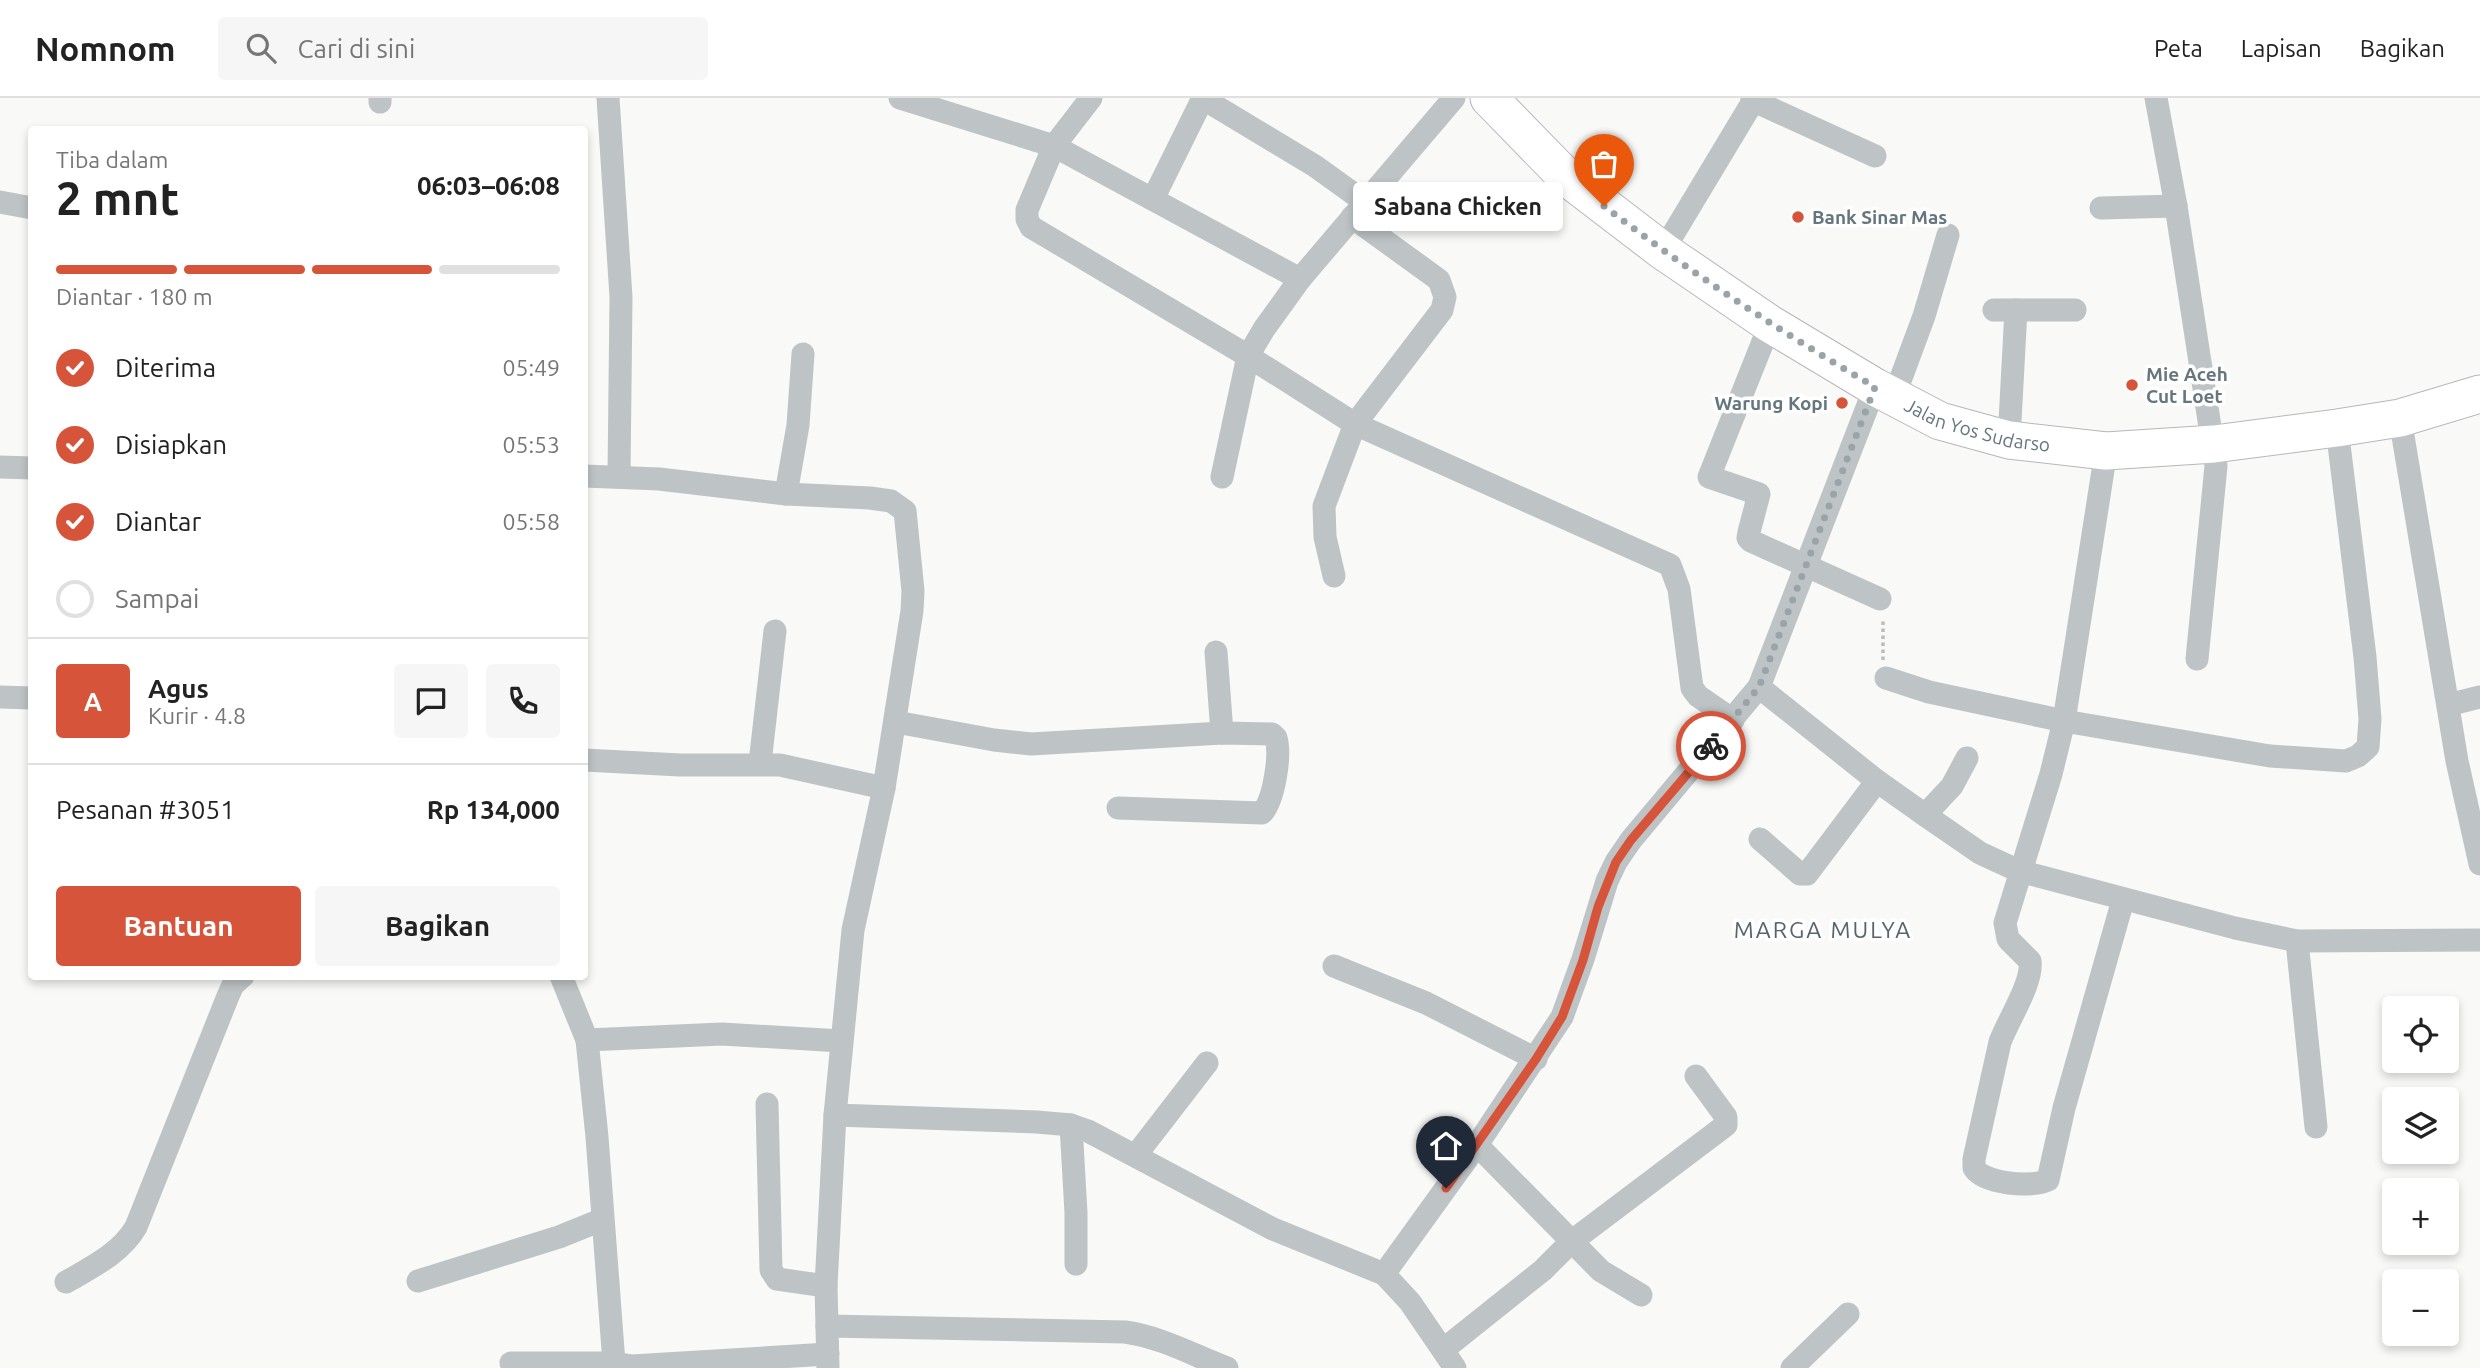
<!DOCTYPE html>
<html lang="id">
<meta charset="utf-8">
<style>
body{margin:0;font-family:Ubuntu,sans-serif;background:#f6f6f6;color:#222;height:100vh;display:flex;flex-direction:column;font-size:26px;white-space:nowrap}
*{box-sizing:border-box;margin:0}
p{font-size:23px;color:#767676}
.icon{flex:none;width:38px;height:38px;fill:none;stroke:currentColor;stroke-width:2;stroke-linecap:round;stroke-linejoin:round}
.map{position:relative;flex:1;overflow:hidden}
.drawer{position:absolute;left:28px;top:28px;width:560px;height:854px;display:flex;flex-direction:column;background:#fff;border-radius:7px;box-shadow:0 4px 10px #0003}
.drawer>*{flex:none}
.controls{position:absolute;left:2382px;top:898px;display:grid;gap:14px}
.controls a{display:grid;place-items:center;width:77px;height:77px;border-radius:7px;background:#fff;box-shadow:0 4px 10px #0003;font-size:35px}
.pin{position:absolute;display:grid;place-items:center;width:60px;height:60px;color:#fff;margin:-72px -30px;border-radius:50% 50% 50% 0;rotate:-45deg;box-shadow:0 0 7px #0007}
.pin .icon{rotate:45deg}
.courier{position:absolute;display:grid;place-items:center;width:70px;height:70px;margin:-35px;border:5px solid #d5543a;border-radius:50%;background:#fff;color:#222;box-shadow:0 2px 9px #0007}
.bubble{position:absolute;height:49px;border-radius:7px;background:#fff;box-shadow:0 4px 10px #0003;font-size:23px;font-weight:700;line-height:49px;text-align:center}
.head em{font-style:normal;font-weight:700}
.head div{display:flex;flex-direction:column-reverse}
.head{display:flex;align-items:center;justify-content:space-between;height:119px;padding:0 28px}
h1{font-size:46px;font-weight:700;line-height:52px}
.bar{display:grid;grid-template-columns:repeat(4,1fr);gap:10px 7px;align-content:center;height:84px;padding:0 28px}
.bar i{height:9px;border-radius:5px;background:#e0e0e0}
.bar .active{background:#d5543a}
.bar p{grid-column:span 4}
.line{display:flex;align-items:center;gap:18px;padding:0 28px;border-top:2px solid #e0e0e0}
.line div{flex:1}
.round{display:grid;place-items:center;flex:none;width:74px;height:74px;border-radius:7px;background:#f6f6f6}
ol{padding:0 28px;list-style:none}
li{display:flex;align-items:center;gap:21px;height:77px}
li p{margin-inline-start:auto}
li .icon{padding:7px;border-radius:50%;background:#d5543a;color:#fff;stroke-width:4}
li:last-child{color:#767676}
li i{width:38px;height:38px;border:4px solid #e0e0e0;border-radius:50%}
.primary-button{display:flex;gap:14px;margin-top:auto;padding:14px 28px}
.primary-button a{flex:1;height:80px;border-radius:7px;background:#d5543a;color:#fff;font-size:28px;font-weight:700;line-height:80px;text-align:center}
.primary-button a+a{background:#f6f6f6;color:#222}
header{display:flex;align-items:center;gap:42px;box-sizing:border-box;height:98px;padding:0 35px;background:#fff;border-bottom:2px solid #e0e0e0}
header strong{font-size:33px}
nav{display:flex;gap:38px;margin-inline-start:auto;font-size:24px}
.search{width:490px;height:63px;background:#f6f6f6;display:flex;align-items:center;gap:18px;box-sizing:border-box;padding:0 24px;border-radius:7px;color:#767676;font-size:26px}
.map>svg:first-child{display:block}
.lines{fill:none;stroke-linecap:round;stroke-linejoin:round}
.trunk-casing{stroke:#b4b8bb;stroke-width:39}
.path{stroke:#b9bdbf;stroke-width:3.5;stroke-dasharray:3.5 3.5;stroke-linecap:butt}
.minor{stroke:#bec3c6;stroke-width:23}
.trunk{stroke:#fff;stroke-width:37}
.done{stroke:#99a4a9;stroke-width:7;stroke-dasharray:0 12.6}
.route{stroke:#d5543a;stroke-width:9}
.poi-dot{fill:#d5543a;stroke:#fff;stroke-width:2.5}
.labels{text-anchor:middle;stroke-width:7;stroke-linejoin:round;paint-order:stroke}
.poi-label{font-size:19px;font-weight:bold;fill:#66767f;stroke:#fff;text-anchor:start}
.street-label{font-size:19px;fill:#66767f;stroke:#fff}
.quarter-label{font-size:23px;letter-spacing:2px;fill:#58646b;stroke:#fff}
</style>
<header>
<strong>Nomnom</strong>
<div class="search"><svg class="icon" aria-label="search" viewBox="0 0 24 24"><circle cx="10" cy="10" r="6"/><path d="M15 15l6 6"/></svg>Cari di sini</div>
<nav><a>Peta</a><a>Lapisan</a><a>Bagikan</a></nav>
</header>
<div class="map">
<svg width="2480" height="1270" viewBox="0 0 2480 1270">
<rect width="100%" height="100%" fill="#f9f9f7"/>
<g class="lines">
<g class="trunk-casing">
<g id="trunk">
<path id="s1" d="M 1489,0 L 1565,78 L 1663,153 L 1770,226 L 1875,289 L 1940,323 L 2009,342 L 2106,353 L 2214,346 L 2337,330 L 2400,320 L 2480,296"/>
</g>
</g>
<polyline class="path" points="1883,562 1883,520"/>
<g class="minor">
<polyline points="608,0 621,199 619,378"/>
<polyline points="900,0 1054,48 1300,181"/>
<polyline points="1091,0 1054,48 1027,112 1027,121 1031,129 1248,258 1355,326 1670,467 1679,491 1692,590 1698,598 1733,622"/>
<polyline points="1202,0 1315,68 1365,104"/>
<polyline points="2156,0 2176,108 2216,368 2197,561"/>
<polyline points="1752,2 1875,58"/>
<polyline points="380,4 380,0"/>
<polyline points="1153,101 1203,0"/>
<polyline points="0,104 32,110"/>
<polyline points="2101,110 2176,108"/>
<polyline points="1663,153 1755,0"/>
<polyline points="1994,212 2016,212 2009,342"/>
<polyline points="2016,212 2075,212"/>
<polyline points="1770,226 1709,379 1759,396 1749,434 1748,440 1751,443 1880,501"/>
<polyline points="1894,299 1924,218 1948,137"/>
<polyline points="2400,320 2457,663 2480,766"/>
<path d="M 2106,353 L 2064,623 L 2051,676 L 2005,825 L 2008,841 L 2030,863 C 2033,885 2008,922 2000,944 L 1974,1061 L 1974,1070 C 1984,1086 2032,1090 2048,1082 L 2064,1010 L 2123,802"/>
<polyline points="0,369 32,370"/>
<polyline points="584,378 659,381 786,396 870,400 891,403 905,413 913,493 912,513 884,690 853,832 835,1017 826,1188 828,1270"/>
<polyline points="1222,379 1248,258 1264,231 1300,181 1454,0"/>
<polyline points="786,396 798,327 803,256"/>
<polyline points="1334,478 1325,439 1324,408 1355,326 1442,212 1445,199 1439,182 1352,119"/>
<polyline points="1216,554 1222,635"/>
<polyline points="1886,580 1929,594 2064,623 2270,658 2346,663 2358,658 2368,649 2370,621 2365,559 2337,330"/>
<polyline points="1759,589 1877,683 1925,717 1980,755 2019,773 2235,830 2297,843 2480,842"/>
<polyline points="0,599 32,600"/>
<polyline points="2448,607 2480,599"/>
<path d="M 896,624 L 994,642 L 1031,646 L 1222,635 L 1272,636 L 1276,640 C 1281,657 1274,702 1262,715 L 1118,710"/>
<polyline points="584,662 680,667 780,667 884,690"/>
<polyline points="760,665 775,533"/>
<polyline points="1925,717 1952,688 1967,660"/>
<polyline points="1760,741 1800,776 1807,776 1877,683"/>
<polyline points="2297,843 2316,1029"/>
<polyline points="1334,868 1426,905 1536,961"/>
<polyline points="561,878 587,942 597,1039 614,1265 632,1268 828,1256"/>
<polyline points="587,942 722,936 841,943"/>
<polyline points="767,1006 771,1172 777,1181 826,1188"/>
<polyline points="835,1017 1037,1024 1071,1027 1088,1033 1273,1131 1384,1176 1410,1204 1455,1270"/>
<polyline points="1071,1027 1076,1115 1076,1166"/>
<polyline points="1477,1047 1601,1173 1641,1197"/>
<polyline points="1136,1057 1207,965"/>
<polyline points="1384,1176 1477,1047 1562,919 1583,861 1607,783 1616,764 1631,742 1759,589 1875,289"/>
<polyline points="418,1183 559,1139 601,1122"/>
<path d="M 66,1184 C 92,1169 121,1155 136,1129 L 228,898 L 233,887 L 243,878"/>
<path d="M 827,1228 L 1125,1234 C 1161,1239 1193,1257 1227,1270"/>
<polyline points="1444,1251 1543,1172 1571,1144 1726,1027 1726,1019 1696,978"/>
<polyline points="511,1265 614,1265"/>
<polyline points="1792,1270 1848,1216"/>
</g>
<use href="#trunk" class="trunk"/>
</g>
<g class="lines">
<path class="done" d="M 1604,108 C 1691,175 1781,234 1875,289 L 1759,589 L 1711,648"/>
<polyline class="route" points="1446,1090 1536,961 1562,919 1583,862 1598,809 1616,764 1631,742 1711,648"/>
</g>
<g class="poi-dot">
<circle cx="1798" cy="119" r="7"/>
<circle cx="2132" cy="287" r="7"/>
<circle cx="1842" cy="305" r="7"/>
</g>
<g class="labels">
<g class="poi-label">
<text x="1812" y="126">Bank Sinar Mas</text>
<text x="2146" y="283">Mie Aceh<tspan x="2146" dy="22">Cut Loet</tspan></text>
<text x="1828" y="312" text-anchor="end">Warung Kopi</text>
</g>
<g class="street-label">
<text dy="7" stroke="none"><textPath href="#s1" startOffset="595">Jalan Yos Sudarso</textPath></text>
</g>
<g class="quarter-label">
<text x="1823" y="840">MARGA MULYA</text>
</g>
</g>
</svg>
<div class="controls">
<a><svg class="icon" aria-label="locate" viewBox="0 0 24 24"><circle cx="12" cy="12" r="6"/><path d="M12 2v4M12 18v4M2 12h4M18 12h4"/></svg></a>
<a><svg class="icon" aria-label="layers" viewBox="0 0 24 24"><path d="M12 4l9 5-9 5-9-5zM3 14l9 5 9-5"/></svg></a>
<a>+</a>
<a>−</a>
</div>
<div class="pin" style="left:1604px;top:108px;background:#ea580c"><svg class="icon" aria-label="bag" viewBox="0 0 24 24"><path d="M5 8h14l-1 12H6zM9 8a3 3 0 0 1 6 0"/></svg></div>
<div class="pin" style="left:1446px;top:1090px;background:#1f2937"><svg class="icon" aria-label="home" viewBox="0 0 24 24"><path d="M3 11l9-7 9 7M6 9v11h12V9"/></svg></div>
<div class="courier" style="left:1711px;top:648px"><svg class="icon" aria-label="bike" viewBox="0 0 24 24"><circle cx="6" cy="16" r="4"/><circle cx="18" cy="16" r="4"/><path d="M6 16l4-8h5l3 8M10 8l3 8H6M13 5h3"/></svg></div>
<div class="bubble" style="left:1353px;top:84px;width:210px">Sabana Chicken</div>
<section class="drawer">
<div class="head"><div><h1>2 mnt</h1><p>Tiba dalam</p></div><em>06:03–06:08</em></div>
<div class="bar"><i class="active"></i><i class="active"></i><i class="active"></i><i></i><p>Diantar · 180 m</p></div>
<ol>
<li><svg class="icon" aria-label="check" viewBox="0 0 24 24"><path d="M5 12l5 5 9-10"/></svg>Diterima<p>05:49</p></li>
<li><svg class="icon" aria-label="check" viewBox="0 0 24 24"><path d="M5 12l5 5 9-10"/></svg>Disiapkan<p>05:53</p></li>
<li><svg class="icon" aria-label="check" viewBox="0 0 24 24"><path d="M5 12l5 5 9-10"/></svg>Diantar<p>05:58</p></li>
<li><i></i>Sampai</li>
</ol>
<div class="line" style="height:126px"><b class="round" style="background:#d5543a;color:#fff">A</b><div><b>Agus</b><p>Kurir · 4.8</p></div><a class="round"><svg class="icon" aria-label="chat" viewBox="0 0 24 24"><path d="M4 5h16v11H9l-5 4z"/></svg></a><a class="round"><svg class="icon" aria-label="phone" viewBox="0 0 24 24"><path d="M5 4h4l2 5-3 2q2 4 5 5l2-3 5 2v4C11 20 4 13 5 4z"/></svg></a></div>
<div class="line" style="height:91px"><div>Pesanan #3051</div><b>Rp 134,000</b></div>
<div class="primary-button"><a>Bantuan</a><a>Bagikan</a></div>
</section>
</div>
